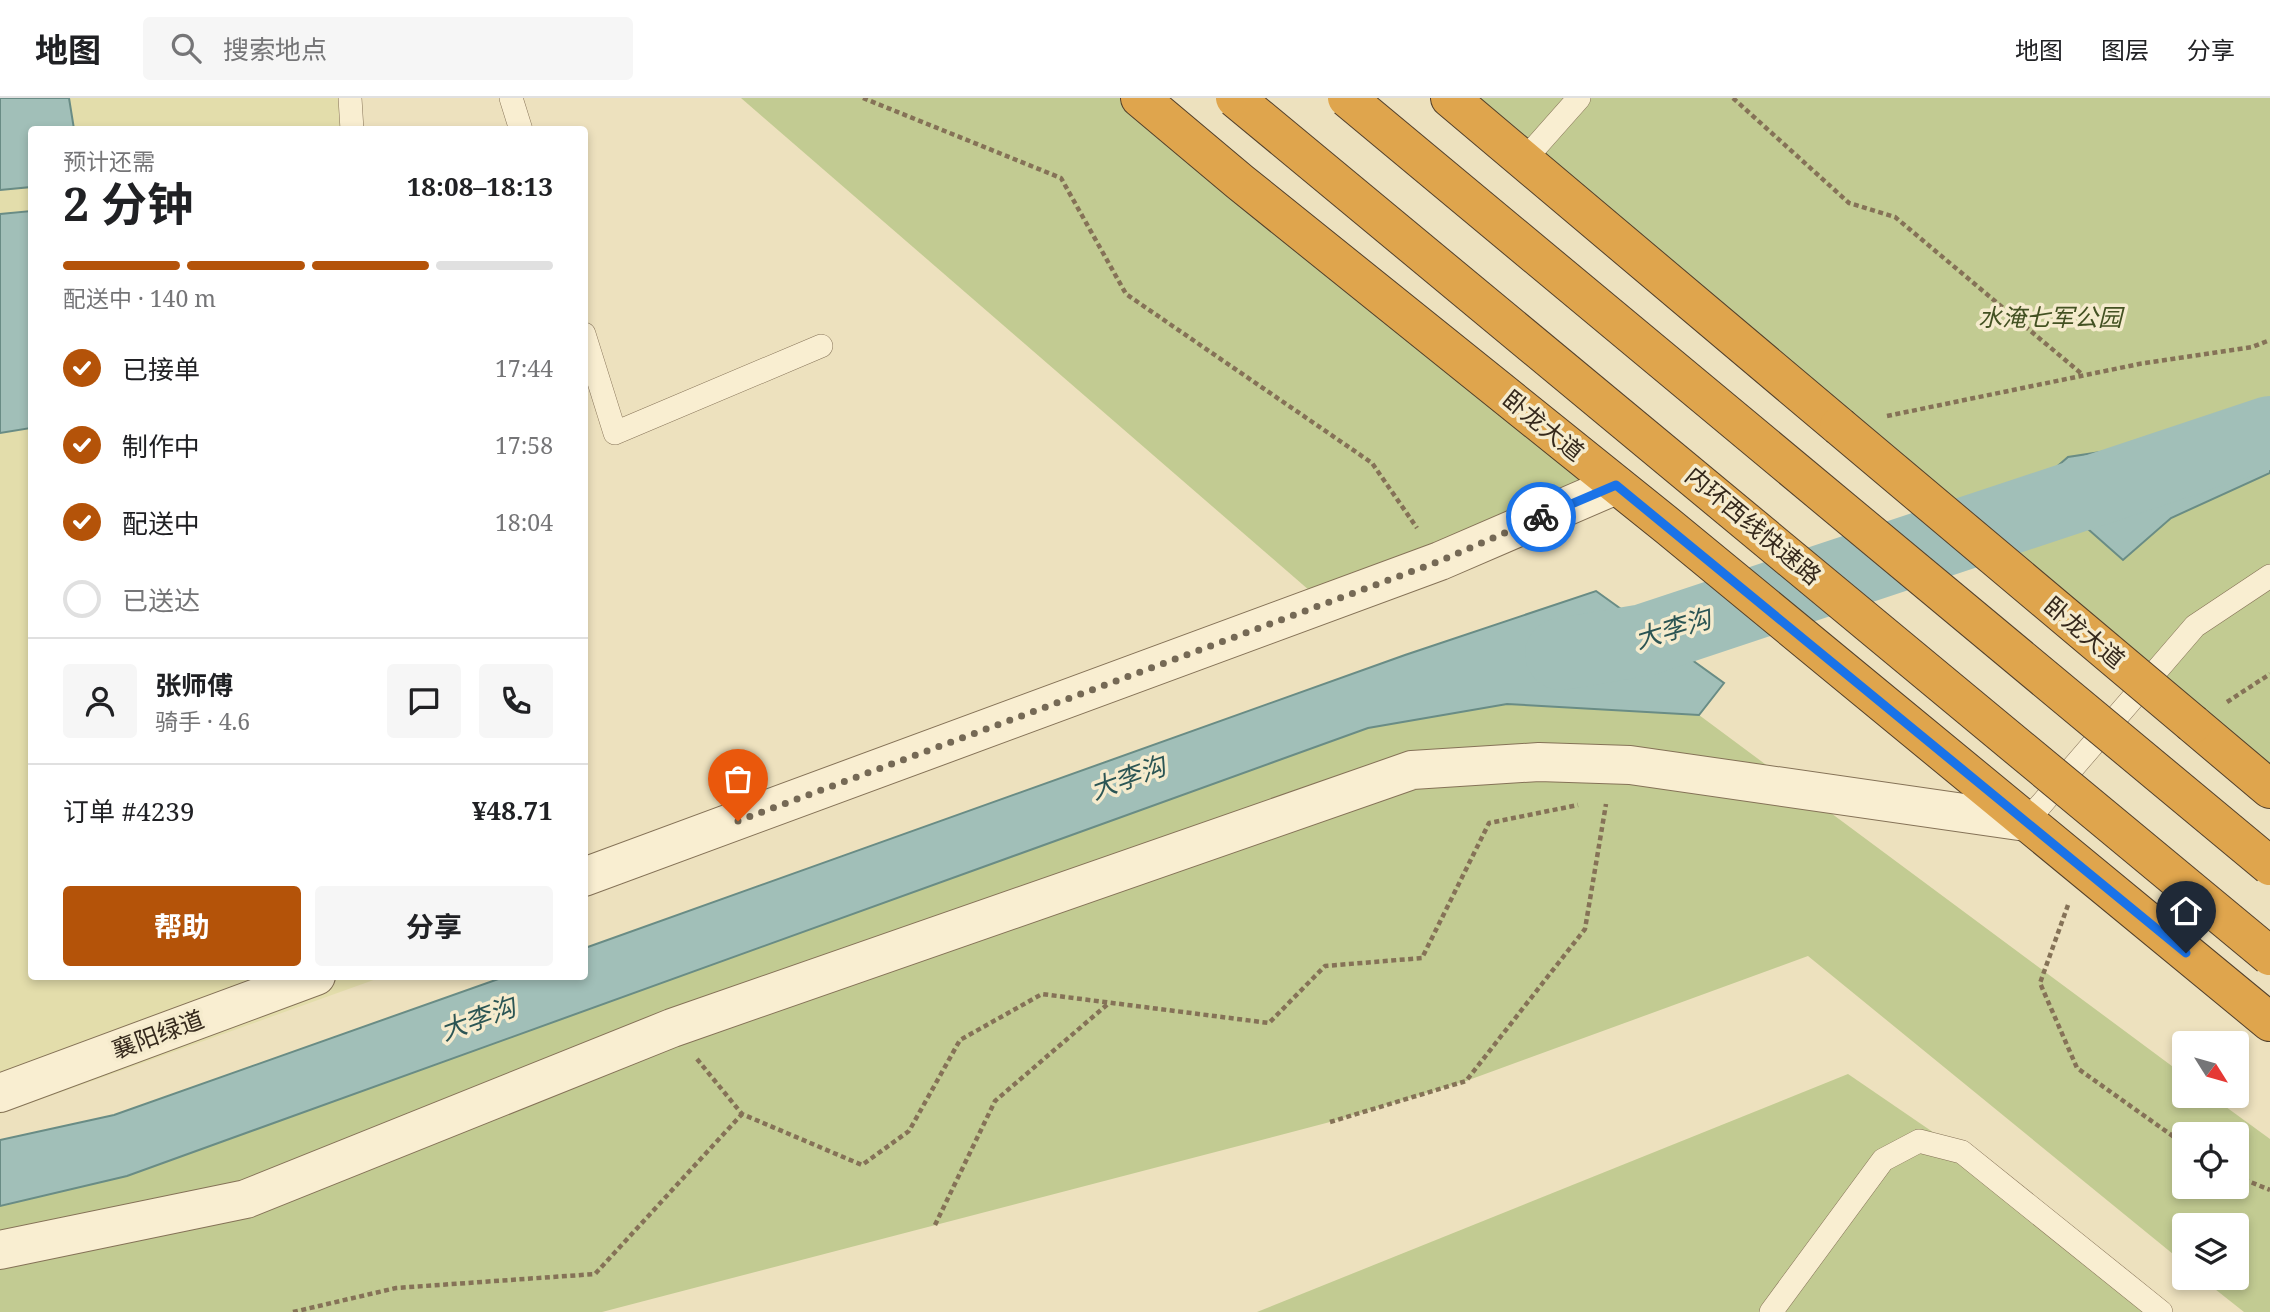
<!DOCTYPE html>
<html lang="zh">
<meta charset="utf-8">
<style>
body{margin:0;font-family:"Noto Serif","Noto Sans SC",serif;background:#f6f6f6;color:#202124;height:100vh;display:flex;flex-direction:column;font-size:26px;white-space:nowrap}
*{box-sizing:border-box;margin:0}
p{font-size:23px;color:#757577}
.icon{flex:none;width:38px;height:38px;fill:none;stroke:currentColor;stroke-width:2;stroke-linecap:round;stroke-linejoin:round}
.map{position:relative;flex:1;overflow:hidden}
.side{position:absolute;left:28px;top:28px;width:560px;height:854px;display:flex;flex-direction:column;background:#fff;border-radius:7px;box-shadow:0 4px 10px #0003}
.side>*{flex:none}
.needle{width:46px;rotate:127deg}
.buttons{position:absolute;left:2172px;top:933px;display:grid;gap:14px}
.buttons a{display:grid;place-items:center;width:77px;height:77px;border-radius:7px;background:#fff;box-shadow:0 4px 10px #0003;font-size:35px}
.pin{position:absolute;display:grid;place-items:center;width:60px;height:60px;color:#fff;margin:-72px -30px;border-radius:50% 50% 50% 0;rotate:-45deg;box-shadow:0 0 7px #0007}
.pin .icon{rotate:45deg}
.courier{position:absolute;display:grid;place-items:center;width:70px;height:70px;margin:-35px;border:5px solid #1a73e8;border-radius:50%;background:#fff;color:#222;box-shadow:0 2px 9px #0007}
.head em{font-style:normal;font-weight:700}
.head div{display:flex;flex-direction:column-reverse}
.head{display:flex;align-items:center;justify-content:space-between;height:119px;padding:0 35px}
h1{font-size:46px;font-weight:700;line-height:52px}
.bar{display:grid;grid-template-columns:repeat(4,1fr);gap:10px 7px;align-content:center;height:84px;padding:0 35px}
.bar i{height:9px;border-radius:5px;background:#e0e0e0}
.bar .on{background:#b45309}
.bar p{grid-column:span 4}
.line{display:flex;align-items:center;gap:18px;padding:0 35px;border-top:2px solid #e0e0e0}
.line div{flex:1}
.round{display:grid;place-items:center;flex:none;width:74px;height:74px;border-radius:7px;background:#f6f6f6}
ol{padding:0 35px;list-style:none}
li{display:flex;align-items:center;gap:21px;height:77px}
li p{margin-inline-start:auto}
li .icon{padding:7px;border-radius:50%;background:#b45309;color:#fff;stroke-width:4}
li:last-child{color:#757577}
li i{width:38px;height:38px;border:4px solid #e0e0e0;border-radius:50%}
.button{display:flex;gap:14px;margin-top:auto;padding:14px 35px}
.button a{flex:1;height:80px;border-radius:7px;background:#b45309;color:#fff;font-size:28px;font-weight:700;line-height:80px;text-align:center}
.button a+a{background:#f6f6f6;color:#202124}
header{display:flex;align-items:center;gap:42px;box-sizing:border-box;height:98px;padding:0 35px;background:#fff;border-bottom:2px solid #e0e0e0}
header strong{font-size:33px}
nav{display:flex;gap:38px;margin-inline-start:auto;font-size:24px}
.search{width:490px;height:63px;background:#f6f6f6;display:flex;align-items:center;gap:18px;box-sizing:border-box;padding:0 24px;border-radius:7px;color:#757577;font-size:26px}
.map>svg:first-child{display:block}
.farmland{fill:#e3ddab}
.green{fill:#c2cb92;fill-rule:evenodd}
.water{fill:#a1bfb8;stroke:#698c85;stroke-width:2}
.lines{fill:none;stroke-linecap:round;stroke-linejoin:round}
.river{stroke:#a1bfb8;stroke-width:72}
.lane-casing{stroke:#857257;stroke-width:24}
.street-casing{stroke:#857257;stroke-width:40}
.highway-casing{stroke:#53402b;stroke-width:40}
.path{stroke:#857257;stroke-width:4.5;stroke-dasharray:5 3.5;stroke-linecap:butt}
.lane{stroke:#f9eed1;stroke-width:23}
.street{stroke:#f9eed1;stroke-width:38}
.highway{stroke:#dfa54d;stroke-width:38}
.highway-bridge-casing{stroke:#53402b;stroke-width:40;stroke-linecap:butt}
.highway-bridge{stroke:#dfa54d;stroke-width:38}
.done{stroke:#756955;stroke-width:7;stroke-dasharray:0 12.6}
.route{stroke:#1a73e8;stroke-width:9}
.labels{text-anchor:middle;stroke-width:7;stroke-linejoin:round;paint-order:stroke}
.park-label{font-size:24px;font-style:italic;fill:#435122;stroke:#f5ebcd}
.street-label{font-size:24px;fill:#35291c;stroke:#f5ebcd}
.water-label{font-size:26px;font-style:italic;fill:#2b5554;stroke:#f5ebcd}
</style>
<header>
<strong>地图</strong>
<div class="search"><svg class="icon" aria-label="search" viewBox="0 0 24 24"><circle cx="10" cy="10" r="6"/><path d="M15 15l6 6"/></svg>搜索地点</div>
<nav><a>地图</a><a>图层</a><a>分享</a></nav>
</header>
<div class="map">
<svg width="2270" height="1214" viewBox="0 0 2270 1214">
<rect width="100%" height="100%" fill="#ede1be"/>
<polygon class="farmland" points="0,0 344,0 347,31 32,32 32,878 382,879 0,1016"/>
<g class="green">
<polygon points="741,0 1133,0 1616,387 1325,506"/>
<polygon points="1450,0 2270,0 2270,691"/>
<path d="M 1507,606 L 1699,617 L 2184,977 L 2184,998 L 2211,998 L 2270,1041 L 2270,1214 L 2244,1214 L 2201,1180 L 2236,1180 L 2236,1127 L 2184,1127 L 2184,1165 L 1808,858 L 1466,983 L 1330,1024 L 602,1214 L 0,1214 L 0,1108 L 127,1078 L 1368,630 ZM 2184,1036 L 2236,1036 L 2236,1088 L 2184,1088 Z"/>
<polygon points="1848,976 1962,1054 2161,1214 1257,1214"/>
</g>
<g class="water">
<polygon points="0,0 69,0 74,31 32,32 31,89 0,92"/>
<polygon points="31,113 31,330 0,335 0,116"/>
<polygon points="2270,305 2270,375 2171,420 2123,462 2037,386 2068,359 2179,342"/>
<polygon points="1596,493 1724,585 1699,617 1507,606 1368,630 127,1078 0,1108 0,1042 114,1017 504,879 584,878 585,850 1405,557"/>
</g>
<g class="lines">
<polyline class="river" points="1561,556 1644,542 2270,334"/>
<g class="lane-casing">
<g id="lane">
<polyline points="350,0 352,32"/>
<polyline points="511,0 521,32"/>
<polyline points="1524,62 1579,0"/>
<polyline points="584,236 615,335 821,248"/>
<polyline points="2026,724 2195,528 2270,478"/>
<polyline points="1771,1214 1883,1062 1919,1043 1962,1054 2161,1214"/>
</g>
</g>
<g class="street-casing">
<g id="street">
<polyline points="584,779 1440,463 1616,387"/>
<polyline points="0,995 316,878"/>
<polyline points="0,1152 246,1101 672,930 1412,672 1539,664 1630,667 2026,724"/>
</g>
</g>
<g class="highway-casing">
<g id="highway">
<polyline points="1140,0 1240,84 1669,429 2270,924"/>
<polyline points="1450,0 1839,328"/>
<polyline points="2193,626 2270,691"/>
</g>
</g>
<g class="path">
<polyline points="863,0 1061,80 1126,196 1372,365 1417,430"/>
<polyline points="1733,0 1849,105 1895,119 2083,277"/>
<polyline points="1887,318 2139,266 2252,249 2270,242"/>
<polyline points="2227,604 2270,576"/>
<polyline points="2068,807 2040,885 2077,970 2184,1046"/>
<polyline points="697,961 742,1016 862,1067 909,1033 960,942 1042,896 1269,925 1325,868 1422,860 1489,725 1578,707"/>
<polyline points="1330,1024 1466,983 1585,831 1606,706"/>
<polyline points="2236,1078 2270,1092"/>
<polyline points="935,1127 995,1003 1109,905"/>
<polyline points="293,1214 396,1190 595,1176 742,1016"/>
</g>
<use href="#lane" class="lane"/>
<use href="#street" class="street"/>
<use href="#highway" class="highway"/>
<g class="highway-bridge-casing">
<g id="highway-bridge">
<polyline points="1235,0 2270,858"/>
<polyline points="1347,0 2270,768"/>
<polyline points="1839,328 2193,626"/>
</g>
</g>
<use href="#highway-bridge" class="highway-bridge"/>
</g>
<g class="lines">
<polyline class="done" points="738,723 1440,463 1541,419"/>
<polyline class="route" points="1541,419 1616,387 2186,855"/>
</g>
<g class="labels">
<g class="park-label">
<text x="2050" y="228">水淹七军公园</text>
</g>
<g class="street-label">
<text transform="translate(1543 328) rotate(39)" y="8">卧龙大道</text>
<text transform="translate(1753 428) rotate(40)" y="8">内环西线快速路</text>
<text transform="translate(2084 535) rotate(40)" y="8">卧龙大道</text>
<text transform="translate(158 937) rotate(-20)" y="8">襄阳绿道</text>
</g>
<g class="water-label">
<text transform="translate(1673 531) rotate(-17)" y="9">大李沟</text>
<text transform="translate(1128 680) rotate(-20)" y="9">大李沟</text>
<text transform="translate(478 921) rotate(-20)" y="9">大李沟</text>
</g>
</g>
</svg>
<div class="buttons">
<a><svg class="needle" viewBox="-14 -14 28 28"><path d="M0-13l5 13h-10z" fill="#e53935"/><path d="M0 13l5-13h-10z" fill="#757577"/></svg></a>
<a><svg class="icon" aria-label="locate" viewBox="0 0 24 24"><circle cx="12" cy="12" r="6"/><path d="M12 2v4M12 18v4M2 12h4M18 12h4"/></svg></a>
<a><svg class="icon" aria-label="layers" viewBox="0 0 24 24"><path d="M12 4l9 5-9 5-9-5zM3 14l9 5 9-5"/></svg></a>
</div>
<div class="pin" style="left:738px;top:723px;background:#ea580c"><svg class="icon" aria-label="bag" viewBox="0 0 24 24"><path d="M5 8h14l-1 12H6zM9 8a3 3 0 0 1 6 0"/></svg></div>
<div class="pin" style="left:2186px;top:855px;background:#1f2937"><svg class="icon" aria-label="home" viewBox="0 0 24 24"><path d="M3 11l9-7 9 7M6 9v11h12V9"/></svg></div>
<div class="courier" style="left:1541px;top:419px"><svg class="icon" aria-label="bike" viewBox="0 0 24 24"><circle cx="6" cy="16" r="4"/><circle cx="18" cy="16" r="4"/><path d="M6 16l4-8h5l3 8M10 8l3 8H6M13 5h3"/></svg></div>
<section class="side">
<div class="head"><div><h1>2 分钟</h1><p>预计还需</p></div><em>18:08–18:13</em></div>
<div class="bar"><i class="on"></i><i class="on"></i><i class="on"></i><i></i><p>配送中 · 140 m</p></div>
<ol>
<li><svg class="icon" aria-label="check" viewBox="0 0 24 24"><path d="M5 12l5 5 9-10"/></svg>已接单<p>17:44</p></li>
<li><svg class="icon" aria-label="check" viewBox="0 0 24 24"><path d="M5 12l5 5 9-10"/></svg>制作中<p>17:58</p></li>
<li><svg class="icon" aria-label="check" viewBox="0 0 24 24"><path d="M5 12l5 5 9-10"/></svg>配送中<p>18:04</p></li>
<li><i></i>已送达</li>
</ol>
<div class="line" style="height:126px"><a class="round"><svg class="icon" aria-label="person" viewBox="0 0 24 24"><circle cx="12" cy="8" r="4"/><path d="M4 21q1-7 8-7t8 7"/></svg></a><div><b>张师傅</b><p>骑手 · 4.6</p></div><a class="round"><svg class="icon" aria-label="chat" viewBox="0 0 24 24"><path d="M4 5h16v11H9l-5 4z"/></svg></a><a class="round"><svg class="icon" aria-label="phone" viewBox="0 0 24 24"><path d="M5 4h4l2 5-3 2q2 4 5 5l2-3 5 2v4C11 20 4 13 5 4z"/></svg></a></div>
<div class="line" style="height:91px"><div>订单 #4239</div><b>¥48.71</b></div>
<div class="button"><a>帮助</a><a>分享</a></div>
</section>
</div>
